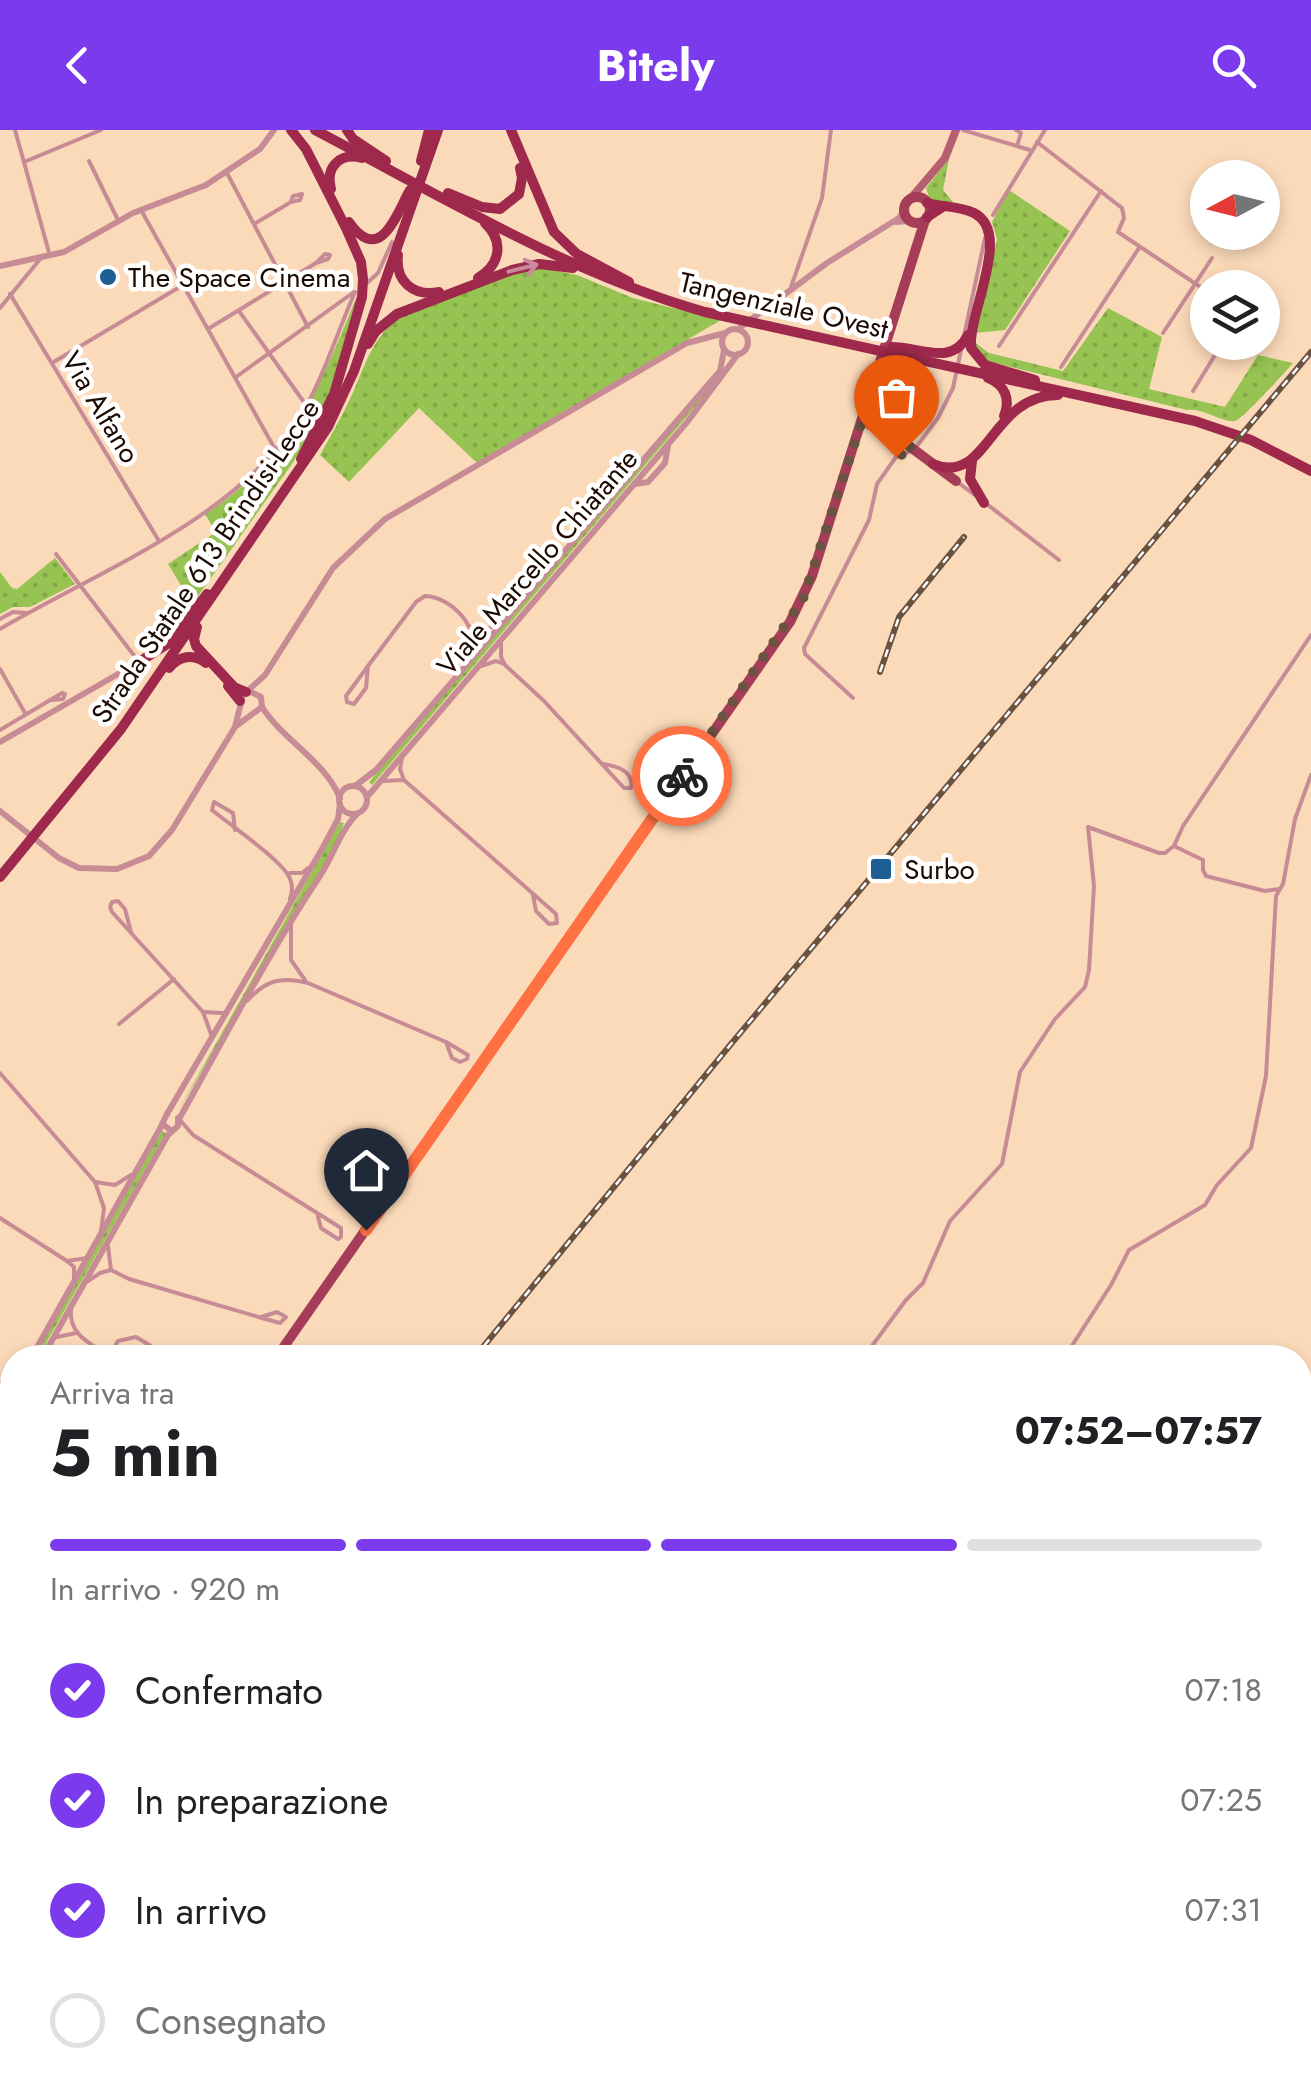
<!DOCTYPE html>
<html lang="it">
<meta charset="utf-8">
<style>
body{margin:0;font-family:Jost,sans-serif;background:#f6f6f6;color:#202124;height:100vh;display:flex;flex-direction:column;font-size:38px;white-space:nowrap}
*{box-sizing:border-box;margin:0}
p{font-size:32px;color:#757577}
.icon{flex:none;width:55px;height:55px;fill:none;stroke:currentColor;stroke-width:2;stroke-linecap:round;stroke-linejoin:round}
.map{position:relative;flex:1;overflow:hidden}
.sheet{position:absolute;left:0px;top:1215px;width:1312px;height:750px;display:flex;flex-direction:column;background:#fff;border-radius:40px 40px 0 0;box-shadow:0 5px 15px #0003}
.sheet>*{flex:none}
.needle{width:65px;rotate:263deg}
.controls{position:absolute;left:1190px;top:30px;display:grid;gap:20px}
.controls a{display:grid;place-items:center;width:90px;height:90px;border-radius:50%;background:#fff;box-shadow:0 5px 15px #0003;font-size:50px}
.pin{position:absolute;display:grid;place-items:center;width:85px;height:85px;color:#fff;margin:-102px -42px;border-radius:50% 50% 50% 0;rotate:-45deg;box-shadow:0 0 10px #0007}
.pin .icon{rotate:45deg}
.courier{position:absolute;display:grid;place-items:center;width:100px;height:100px;margin:-50px;border:8px solid #ff7043;border-radius:50%;background:#fff;color:#222;box-shadow:0 2px 12px #0007}
.overview em{font-style:normal;font-weight:700}
.overview div{display:flex;flex-direction:column-reverse}
.overview{display:flex;align-items:center;justify-content:space-between;height:170px;padding:0 50px}
h1{font-size:65px;font-weight:700;line-height:75px}
.bar{display:grid;grid-template-columns:repeat(4,1fr);gap:15px 10px;align-content:center;height:120px;padding:0 50px}
.bar i{height:12px;border-radius:8px;background:#e0e0e0}
.bar .selected{background:#7c3aed}
.bar p{grid-column:span 4}
ol{padding:0 50px;list-style:none}
li{display:flex;align-items:center;gap:30px;height:110px}
li p{margin-inline-start:auto}
li .icon{padding:10px;border-radius:50%;background:#7c3aed;color:#fff;stroke-width:4}
li:last-child{color:#757577}
li i{width:55px;height:55px;border:5px solid #e0e0e0;border-radius:50%}
header{display:flex;justify-content:space-between;align-items:center;height:130px;padding:0 50px;background:#7c3aed;color:#fff;font-size:45px;font-weight:700}
.map>svg:first-child{display:block}
.grass{fill:url(#grass-dots)}
.lines{fill:none;stroke-linecap:round;stroke-linejoin:round}
.minor{stroke:#c78b95;stroke-width:4}
.tertiary{stroke:#c78b95;stroke-width:6}
.secondary{stroke:#b56071;stroke-width:8}
.primary{stroke:#a63d58;stroke-width:10}
.trunk{stroke:#9e294d;stroke-width:10}
.rail-casing{stroke:#695240;stroke-width:6}
.rail{stroke:#fff;stroke-width:2.5;stroke-dasharray:8;stroke-linecap:butt}
.oneway{stroke:#ca899d}
.done{stroke:#6a5341;stroke-width:10;stroke-dasharray:0 18}
.route{stroke:#ff7043;stroke-width:12}
.poi-dot{fill:#1d5e93;stroke:#fff;stroke-width:4}
.labels{text-anchor:middle;stroke-width:9;stroke-linejoin:round;paint-order:stroke}
.poi-label{font-size:28px;fill:#1c0a00;stroke:#fff;text-anchor:start}
.street-label{font-size:28px;fill:#1c0a00;stroke:#fff}
</style>
<header><svg class="icon" aria-label="back" viewBox="0 0 24 24"><path d="M15 5l-7 7 7 7"/></svg>Bitely<svg class="icon" aria-label="search" viewBox="0 0 24 24"><circle cx="10" cy="10" r="6"/><path d="M15 15l6 6"/></svg></header>
<div class="map">
<svg width="1311" height="1965" viewBox="0 0 1311 1965">
<defs>
<pattern id="grass-dots" width="8" height="8" patternUnits="userSpaceOnUse" patternTransform="scale(2.5)"><rect width="8" height="8" fill="#96c351"/><path d="M2 2h.1M6 6h.1" fill="none" stroke="#81a645" stroke-width="1.8" stroke-linecap="round"/></pattern>
</defs>
<rect width="100%" height="100%" fill="#fbdab9"/>
<g class="grass">
<polygon points="949,29 943,60 953,72 931,72 926,58"/>
<polygon points="1009,60 1070,101 1005,200 974,203 995,119 997,109 992,92"/>
<path d="M 543,138 L 577,145 L 633,168 L 721,190 L 477,333 L 419,278 L 349,352 L 320,325 C 330,307 341,288 350,269 C 365,237 372,205 403,185 L 512,144 Z"/>
<path d="M 357,166 L 326,274 L 294,331 L 196,469 L 185,462 L 168,434 L 216,402 L 205,384 C 293,328 319,258 357,166 Z"/>
<path d="M 1108,178 L 1162,207 L 1149,259 L 1225,277 L 1258,225 L 1293,233 C 1285,242 1242,290 1235,291 C 1222,293 1204,278 1187,280 L 990,232 L 982,229 L 973,211 L 989,223 L 1063,241 Z"/>
<polygon points="716,249 718,250 372,655 369,652"/>
<polygon points="55,428 75,454 30,477 13,477 0,484 0,442 12,458 17,459"/>
<polygon points="340,692 344,693 336,714 177,983"/>
<polygon points="162,1001 166,1003 38,1227 34,1228"/>
<polygon points="12,1807 12,1924 0,1937 0,1822"/>
</g>
<g class="lines">
<g class="minor">
<polyline points="15,0 50,126"/>
<polyline points="963,0 1030,20"/>
<polyline points="1016,0 1021,3 1017,16"/>
<polyline points="1037,12 1122,78 1124,88 1118,102 1208,162"/>
<polyline points="89,31 118,90"/>
<polyline points="24,32 101,0"/>
<polyline points="227,43 308,197"/>
<polyline points="141,80 275,319"/>
<polyline points="993,85 1045,0"/>
<polyline points="254,94 291,72 300,70 302,64 293,66 291,72"/>
<polyline points="366,154 378,143 392,112"/>
<polyline points="791,157 822,68 831,0"/>
<polyline points="10,164 159,411"/>
<polyline points="0,178 41,128"/>
<polyline points="239,181 306,275"/>
<polyline points="208,199 316,133 328,129 330,125 325,124 316,133"/>
<polyline points="1163,203 1212,128"/>
<polyline points="964,206 985,108"/>
<polyline points="999,216 1101,61"/>
<polyline points="52,233 183,155"/>
<polyline points="1061,237 1139,118"/>
<polyline points="236,247 354,162"/>
<polyline points="1193,261 1223,212"/>
<polyline points="956,351 976,366"/>
<polyline points="988,375 1059,430"/>
<polyline points="56,424 139,532"/>
<polyline points="0,489 13,482 27,483"/>
<polyline points="470,497 483,501 498,494"/>
<path d="M 0,499 C 97,442 230,391 295,295 C 321,256 336,205 355,162"/>
<path d="M 501,514 L 501,527 L 505,535 L 544,571 L 624,658 L 631,658 C 634,641 617,636 603,634"/>
<path d="M 368,536 L 416,472 L 425,466 C 453,467 482,500 471,527"/>
<polygon points="368,536 366,558 354,574 347,572 346,566"/>
<polyline points="481,536 496,531 504,534"/>
<polyline points="0,539 25,583"/>
<polyline points="853,568 805,524 804,518 869,390 877,354 896,327 914,320 938,288 953,258 961,220"/>
<polyline points="0,600 62,563 65,564 63,569 52,570"/>
<polyline points="404,650 556,784 557,793 549,794 536,781 533,765"/>
<polyline points="383,651 404,650 400,639 402,628"/>
<path d="M 235,700 L 233,683 L 214,672 L 212,680 C 229,694 278,728 288,745 C 293,753 293,761 290,769"/>
<polyline points="1174,716 1183,696 1311,505"/>
<polyline points="290,743 302,743 308,738"/>
<polyline points="291,794 291,830 305,850"/>
<polyline points="131,802 125,779 118,771 112,772 110,777 112,782 203,882 211,904"/>
<path d="M 247,871 C 266,850 281,846 308,853 L 446,912 L 468,925 L 467,929 L 460,932 L 452,928 L 446,912"/>
<polyline points="203,882 223,883"/>
<polyline points="119,894 174,849"/>
<polyline points="0,943 95,1052 104,1078 101,1101"/>
<polyline points="180,990 193,1005 341,1098 341,1107 338,1109 321,1098 317,1083"/>
<polyline points="95,1052 115,1055 131,1045"/>
<polyline points="0,1088 67,1131 74,1137 74,1149"/>
<polyline points="108,1116 111,1140"/>
<polyline points="67,1131 87,1128"/>
<polyline points="88,1151 100,1143 111,1140 129,1149 262,1188 280,1193 286,1187 277,1182 261,1187"/>
<path d="M 71,1179 C 68,1206 93,1215 113,1228"/>
<polyline points="57,1207 76,1203"/>
<polyline points="107,1228 118,1211 136,1207 171,1228"/>
<polyline points="863,1228 906,1170 923,1153 950,1091 1002,1034 1020,942 1055,889 1085,857 1089,840 1094,756 1088,697 1159,723 1165,723 1174,716 1203,730 1203,740 1206,746 1265,761 1279,759"/>
<polyline points="1064,1228 1111,1155 1129,1120 1205,1075 1217,1055 1251,1018 1266,946 1276,766 1283,754 1295,689 1311,645"/>
<polyline points="0,1252 12,1252"/>
<polyline points="1300,1395 1311,1392"/>
<polyline points="0,1457 12,1463"/>
<polyline points="0,1621 12,1603"/>
<polyline points="898,1952 934,1965"/>
<polyline points="983,1965 989,1952"/>
</g>
<g class="tertiary">
<polyline points="896,92 910,91"/>
<polyline points="0,136 64,122 133,83 206,55 260,19 274,0"/>
<polyline points="738,199 827,133 899,88 904,80"/>
<circle cx="735" cy="212" r="13"/>
<polyline points="635,354 648,352 665,333 668,315"/>
<path d="M 262,577 C 283,610 325,631 340,668"/>
<polyline points="236,596 262,577 261,567 249,561"/>
<polyline points="0,612 139,532"/>
<polyline points="355,656 376,640 713,249 720,241 724,220"/>
<circle cx="353" cy="670" r="14"/>
<polyline points="367,667 688,291 738,224"/>
<polyline points="0,681 59,728 79,738 117,739 149,726 172,700 235,597 243,565 265,545 333,438 385,389 687,213 725,203"/>
<polyline points="167,984 322,719 338,689 340,674"/>
<polyline points="167,984 162,994 172,1001"/>
<path d="M 179,989 C 224,909 267,826 318,749 C 332,729 340,701 357,684"/>
<polyline points="31,1228 162,995"/>
<polyline points="42,1228 168,1005 178,996 178,988"/>
<polyline points="12,1252 3,1264 6,1273 12,1278"/>
<polyline points="0,1299 12,1281"/>
</g>
<polyline class="secondary" points="911,68 945,28 956,0"/>
<g class="primary">
<circle cx="917" cy="80" r="13"/>
<polyline points="875,260 880,286 893,302"/>
<polyline points="864,285 870,295 897,307 956,351"/>
<polyline points="276,1228 790,492 812,446 925,90"/>
<polyline points="0,1941 12,1929"/>
</g>
<g class="trunk">
<polyline points="291,0 306,19 346,98 361,132 363,149 362,167 334,264 301,329"/>
<path d="M 315,0 C 439,65 570,144 705,182 L 1195,291 L 1251,310 L 1311,341"/>
<polyline points="347,0 353,9 386,31"/>
<polyline points="511,0 554,102 577,124 629,152"/>
<polyline points="421,31 429,0"/>
<path d="M 331,59 C 325,37 340,22 362,28"/>
<polyline points="448,63 482,77 500,79 519,64 522,48 520,38"/>
<path d="M 927,73 C 943,77 959,76 974,83 C 1013,103 968,182 971,218 L 985,235 L 1035,250"/>
<polyline points="927,87 944,76"/>
<path d="M 349,92 C 381,138 398,80 410,60"/>
<path d="M 398,125 C 395,151 413,167 439,162"/>
<path d="M 478,148 C 501,134 504,111 485,93"/>
<polyline points="368,214 376,201 397,184 512,140 539,134 573,138"/>
<path d="M 892,217 C 920,217 952,237 968,205"/>
<path d="M 988,248 C 1005,255 1011,269 1004,286"/>
<polyline points="972,331 970,349 984,373"/>
<path d="M 933,334 C 988,357 990,265 1058,265"/>
<polyline points="197,497 194,509 196,516 234,557 246,562"/>
<polyline points="139,532 169,513 207,464"/>
<path d="M 169,538 C 179,526 193,523 206,533"/>
<polyline points="228,556 240,571"/>
<polyline points="0,747 121,599 328,297 354,241 438,0"/>
</g>
<g class="rail-casing">
<g id="rail">
<polyline points="880,542 899,487 964,407"/>
<polyline points="474,1228 731,914 1311,222"/>
<polyline points="1300,1477 1311,1392"/>
<polyline points="0,1810 12,1794"/>
<polyline points="1237,1965 1238,1952"/>
</g>
</g>
<use href="#rail" class="rail"/>
</g>
<defs><path id="oneway-shaft" d="M-6 0H5M1.5-3L5.5 0L1.5 3" fill="none" stroke-width="1.6" stroke-linecap="round" stroke-linejoin="round" transform="scale(2.5)"/></defs>
<use class="oneway" href="#oneway-shaft" transform="translate(523 138) rotate(-14)"/>
<g class="lines">
<polyline class="done" points="682,646 803,469 864,285 880,286 897,307 914,320 896,327"/>
<polyline class="route" points="366,1100 682,646"/>
</g>
<g class="poi-dot">
<circle cx="108" cy="147" r="10"/>
<rect x="869" y="727" width="24" height="24" rx="5"/>
</g>
<g class="labels">
<g class="poi-label">
<text x="128" y="157">The Space Cinema</text>
<text x="904" y="749">Surbo</text>
</g>
<g class="street-label">
<text transform="translate(784 175) rotate(13)" y="10">Tangenziale Ovest</text>
<text transform="translate(101 277) rotate(59)" y="10">Via Alfano</text>
<text transform="translate(205 431) rotate(-56)" y="10">Strada Statale 613 Brindisi-Lecce</text>
<text transform="translate(537 432) rotate(-49)" y="10">Viale Marcello Chiatante</text>
</g>
</g>
</svg>
<div class="controls">
<a><svg class="needle" viewBox="-14 -14 28 28"><path d="M0-13l5 13h-10z" fill="#e53935"/><path d="M0 13l5-13h-10z" fill="#757577"/></svg></a>
<a><svg class="icon" aria-label="layers" viewBox="0 0 24 24"><path d="M12 4l9 5-9 5-9-5zM3 14l9 5 9-5"/></svg></a>
</div>
<div class="pin" style="left:896px;top:327px;background:#ea580c"><svg class="icon" aria-label="bag" viewBox="0 0 24 24"><path d="M5 8h14l-1 12H6zM9 8a3 3 0 0 1 6 0"/></svg></div>
<div class="pin" style="left:366px;top:1100px;background:#1f2937"><svg class="icon" aria-label="home" viewBox="0 0 24 24"><path d="M3 11l9-7 9 7M6 9v11h12V9"/></svg></div>
<div class="courier" style="left:682px;top:646px"><svg class="icon" aria-label="bike" viewBox="0 0 24 24"><circle cx="6" cy="16" r="4"/><circle cx="18" cy="16" r="4"/><path d="M6 16l4-8h5l3 8M10 8l3 8H6M13 5h3"/></svg></div>
<section class="sheet">
<div class="overview"><div><h1>5 min</h1><p>Arriva tra</p></div><em>07:52–07:57</em></div>
<div class="bar"><i class="selected"></i><i class="selected"></i><i class="selected"></i><i></i><p>In arrivo · 920 m</p></div>
<ol>
<li><svg class="icon" aria-label="check" viewBox="0 0 24 24"><path d="M5 12l5 5 9-10"/></svg>Confermato<p>07:18</p></li>
<li><svg class="icon" aria-label="check" viewBox="0 0 24 24"><path d="M5 12l5 5 9-10"/></svg>In preparazione<p>07:25</p></li>
<li><svg class="icon" aria-label="check" viewBox="0 0 24 24"><path d="M5 12l5 5 9-10"/></svg>In arrivo<p>07:31</p></li>
<li><i></i>Consegnato</li>
</ol>
</section>
</div>
